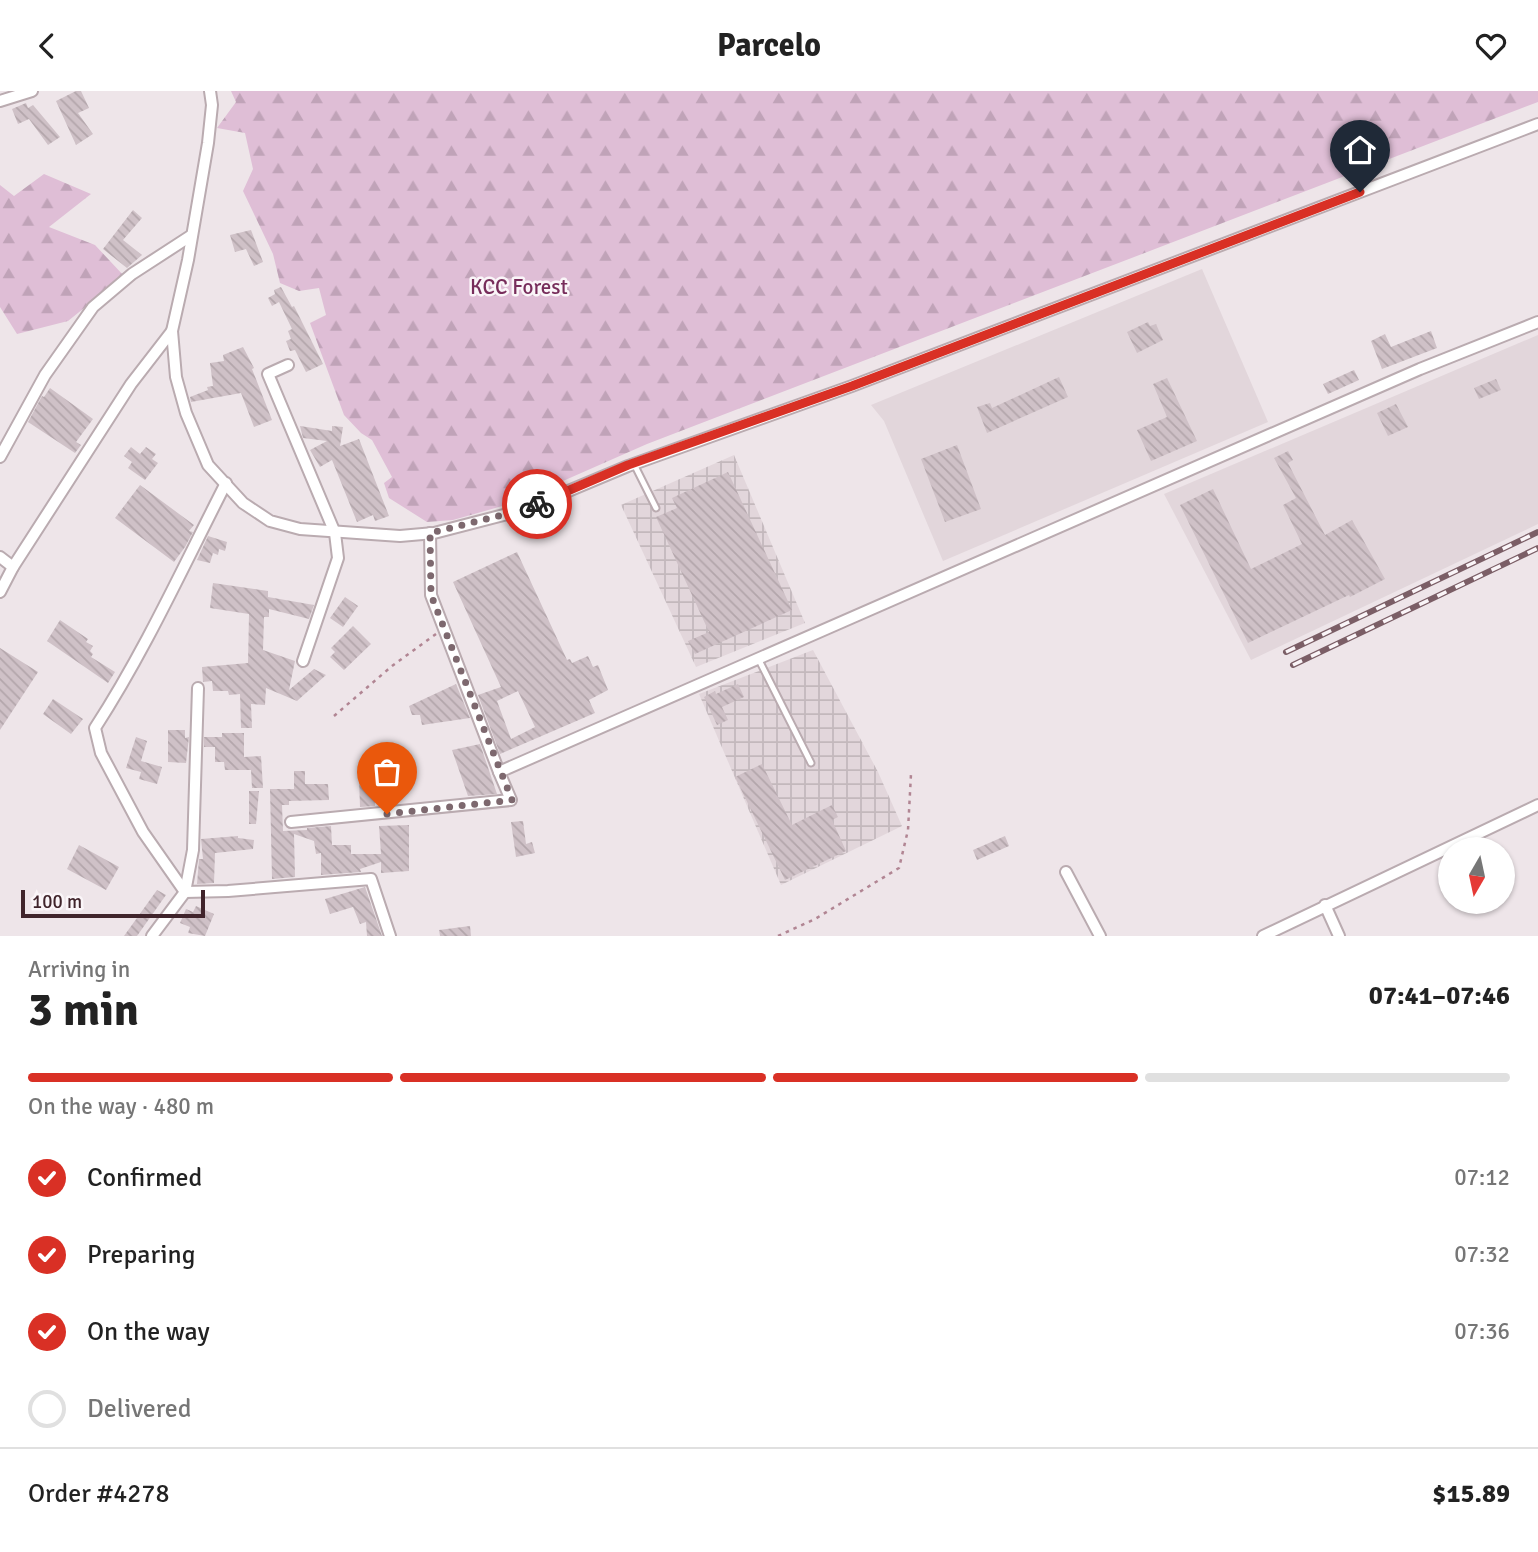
<!DOCTYPE html>
<meta charset="utf-8">
<style>
body{margin:0;font-family:Signika,sans-serif;background:#f2f2f2;color:#222;height:100vh;display:flex;flex-direction:column;font-size:26px;white-space:nowrap}
*{box-sizing:border-box;margin:0}
p{font-size:23px;color:#767676}
.icon{flex:none;width:38px;height:38px;fill:none;stroke:currentColor;stroke-width:2;stroke-linecap:round;stroke-linejoin:round}
.map{position:relative;height:845px;overflow:hidden}
.details{display:flex;flex-direction:column;background:#fff;flex:1}
.details>*{flex:none}
.needle{width:46px;rotate:189deg}
.controls{position:absolute;left:1438px;top:746px;display:grid;gap:14px}
.controls a{display:grid;place-items:center;width:77px;height:77px;border-radius:50%;background:#fff;box-shadow:0 2px 5px #0004;font-size:35px}
.scale{position:absolute;left:21px;bottom:18px;width:184px;box-sizing:border-box;padding-left:7px;border:4px solid #40242b;border-top:0;font-size:19px;line-height:24px;white-space:nowrap;color:#40242b;-webkit-text-stroke:5px #faf5f8;paint-order:stroke}
.pin{position:absolute;display:grid;place-items:center;width:60px;height:60px;color:#fff;margin:-72px -30px;border-radius:50% 50% 50% 0;rotate:-45deg;box-shadow:0 0 7px #0007}
.pin .icon{rotate:45deg}
.courier{position:absolute;display:grid;place-items:center;width:70px;height:70px;margin:-35px;border:5px solid #d93025;border-radius:50%;background:#fff;color:#222;box-shadow:0 2px 9px #0007}
.headline em{font-style:normal;font-weight:700}
.headline div{display:flex;flex-direction:column-reverse}
.headline{display:flex;align-items:center;justify-content:space-between;height:119px;padding:0 28px}
h1{font-size:46px;font-weight:700;line-height:52px}
.bar{display:grid;grid-template-columns:repeat(4,1fr);gap:10px 7px;align-content:center;height:84px;padding:0 28px}
.bar i{height:9px;border-radius:5px;background:#e0e0e0}
.bar .active{background:#d93025}
.bar p{grid-column:span 4}
.line{display:flex;align-items:center;gap:18px;padding:0 28px;border-top:2px solid #e0e0e0}
.line div{flex:1}
ol{padding:0 28px;list-style:none}
li{display:flex;align-items:center;gap:21px;height:77px}
li p{margin-inline-start:auto}
li .icon{padding:7px;border-radius:50%;background:#d93025;color:#fff;stroke-width:4}
li:last-child{color:#767676}
li i{width:38px;height:38px;border:4px solid #e0e0e0;border-radius:50%}
header{display:flex;justify-content:space-between;align-items:center;height:91px;padding:0 28px;background:#fff;font-size:32px;font-weight:700}
.map>svg:first-child{display:block}
.built{fill:#e2d6db}
.industrial{fill:url(#industrial-grid)}
.forest{fill:url(#forest-firs)}
.building{fill:url(#building-back-hatch);fill-rule:evenodd}
.lines{fill:none;stroke-linecap:round;stroke-linejoin:round}
.lane-casing{stroke:#baabb0;stroke-width:9}
.street-casing{stroke:#baabb0;stroke-width:14}
.path{stroke:#b18593;stroke-width:2.5;stroke-dasharray:3.5 5;stroke-linecap:butt}
.lane{stroke:#fff;stroke-width:5}
.street{stroke:#fff;stroke-width:10}
.rail-casing{stroke:#7b5e66;stroke-width:6}
.rail{stroke:#faf5f8;stroke-width:3.5;stroke-dasharray:10;stroke-linecap:butt}
.done{stroke:#7d686e;stroke-width:7;stroke-dasharray:0 12.6}
.route{stroke:#d93025;stroke-width:9}
.labels{text-anchor:middle;stroke-width:5;stroke-linejoin:round;paint-order:stroke}
.park-label{font-size:21px;fill:#772d5b;stroke:#faf5f8}
</style>
<header><svg class="icon" aria-label="back" viewBox="0 0 24 24"><path d="M15 5l-7 7 7 7"/></svg>Parcelo<svg class="icon" aria-label="heart" viewBox="0 0 24 24"><path d="M12 20l-8-8c-3-5 5-10 8-4 3-6 11-1 8 4z"/></svg></header>
<div class="map">
<svg width="1538" height="845" viewBox="0 0 1538 845">
<defs>
<pattern id="industrial-grid" width="8" height="8" patternUnits="userSpaceOnUse" patternTransform="scale(1.75)"><rect width="8" height="8" fill="#e2d6db"/><path d="M0 4h8M4 0v8" fill="none" stroke="#c3b8bc"/></pattern>
<pattern id="forest-firs" width="22" height="20" patternUnits="userSpaceOnUse" patternTransform="scale(1.75)"><rect width="22" height="20" fill="#dfbed6"/><path d="M5 1l3.5 6h-7zM16 11l3.5 6h-7z" fill="#c0a3b8"/></pattern>
<pattern id="building-back-hatch" width="6" height="6" patternUnits="userSpaceOnUse" patternTransform="scale(1.75)"><rect width="6" height="6" fill="#cfc1c7"/><path d="M-1 5l2 2M0 0l6 6M5-1l2 2" fill="none" stroke="#b3a6ab"/></pattern>
</defs>
<rect width="100%" height="100%" fill="#eee5e9"/>
<g class="built">
<polygon points="1202,178 1268,331 943,470 884,330 871,314"/>
<polygon points="1538,244 1538,433 1251,569 1164,403"/>
</g>
<g class="industrial">
<polygon points="734,364 805,532 696,576 621,414"/>
<polygon points="813,559 878,681 902,735 781,794 699,603"/>
</g>
<g class="forest">
<polygon points="231,0 1538,0 1538,11 647,353 513,412 453,429 427,431 389,407 384,392 392,386 372,349 361,342 344,324 310,232 326,224 319,197 299,200 280,192 273,163 243,100 253,78 245,42 217,37 236,11"/>
<polygon points="44,83 91,103 49,136 95,154 124,185 68,230 17,243 0,216 0,94 14,105"/>
</g>
<g class="building">
<polygon points="76,0 81,0 89,17 78,22 93,43 76,54 56,10"/>
<polygon points="26,12 28,17 33,14 60,46 48,54 29,28 18,33 12,18"/>
<polygon points="133,119 142,127 123,149 142,164 127,177 103,158"/>
<polygon points="251,139 263,171 254,175 246,158 235,161 230,144"/>
<polygon points="281,196 292,216 294,215 323,273 306,281 295,259 290,260 286,250 291,248 288,240 292,238 279,211 272,215 268,207 275,203 274,199"/>
<polygon points="1148,231 1150,235 1156,233 1163,249 1137,262 1127,241"/>
<polygon points="1431,240 1437,257 1382,278 1371,250 1385,243 1391,256"/>
<polygon points="243,256 254,277 252,278 272,329 254,336 241,302 191,311 190,306 208,299 207,296 213,295 210,272 224,270 223,264"/>
<polygon points="1354,279 1359,289 1328,303 1323,293"/>
<polygon points="1059,286 1068,306 987,342 977,316 990,312 992,317"/>
<polygon points="1167,287 1197,350 1151,370 1137,339 1167,326 1153,293"/>
<polygon points="1496,288 1501,299 1479,308 1474,297"/>
<polygon points="50,297 93,328 76,351 81,354 75,362 28,331 42,305 44,306"/>
<polygon points="1396,313 1408,336 1388,345 1377,322"/>
<polygon points="300,335 332,340 332,335 343,336 340,355 359,348 389,425 375,430 373,424 357,431 332,369 320,376 310,359 327,350 303,347"/>
<polygon points="957,354 981,418 945,431 921,368"/>
<polygon points="131,356 140,363 146,356 156,363 152,368 158,372 145,389 128,377 132,371 124,365"/>
<polygon points="1288,360 1293,369 1288,372 1325,444 1352,429 1385,488 1350,506 1349,504 1248,552 1180,414 1213,398 1251,478 1302,453 1283,414 1296,407 1274,367"/>
<polygon points="728,381 792,519 695,563 688,550 709,541 656,426 677,417 672,407"/>
<polygon points="140,394 194,434 189,440 193,441 185,456 174,471 115,427"/>
<polygon points="208,445 227,451 225,460 219,458 218,464 213,462 210,472 197,469"/>
<path d="M 517,461 L 567,569 L 570,568 L 572,572 L 588,565 L 593,576 L 598,574 L 608,599 L 589,609 L 595,622 L 500,663 L 478,604 L 501,596 L 453,491 ZM 518,600 L 535,636 L 511,648 L 497,610 Z"/>
<polygon points="213,492 268,500 268,506 314,514 309,528 269,518 269,526 264,526 263,559 295,570 289,599 314,578 326,584 297,610 266,597 265,614 251,613 252,637 241,637 240,603 229,604 228,600 213,600 212,590 203,591 202,576 248,572 249,523 210,517"/>
<polygon points="345,506 358,515 343,536 330,527"/>
<polygon points="60,529 88,548 86,551 93,555 90,560 93,563 91,566 115,581 108,592 47,550"/>
<polygon points="353,535 371,553 344,579 330,566 335,561 331,557"/>
<polygon points="0,557 38,581 0,639"/>
<polygon points="456,593 470,627 422,634 420,624 412,624 409,615"/>
<polygon points="738,593 744,606 722,616 728,629 717,634 704,606 715,600 716,603"/>
<polygon points="53,608 83,628 71,643 43,623"/>
<polygon points="168,639 185,639 185,647 189,646 186,672 168,671"/>
<polygon points="222,642 244,642 244,666 261,665 263,697 252,697 251,679 225,679 224,671 215,671 215,656 204,656 204,646 222,646"/>
<polygon points="136,646 147,650 141,670 162,676 157,693 139,688 141,681 126,677"/>
<polygon points="480,653 497,703 468,705 452,659"/>
<polygon points="762,673 792,734 832,714 838,726 832,729 846,760 785,789 735,686"/>
<polygon points="294,680 305,680 305,693 328,693 329,709 289,710 289,714 282,714 283,740 307,739 307,737 331,735 332,754 351,754 351,763 381,763 379,735 409,734 409,780 381,782 381,771 360,778 361,781 321,784 321,762 316,763 314,750 294,743 295,786 272,788 270,698 294,698"/>
<polygon points="374,687 375,715 360,716 359,688"/>
<polygon points="249,700 259,700 256,733 249,733"/>
<polygon points="523,730 526,753 532,751 535,762 516,766 511,731"/>
<polygon points="238,745 238,747 254,749 253,758 215,762 214,792 197,793 199,768 203,768 201,748"/>
<polygon points="1005,745 1009,755 977,769 973,759"/>
<polygon points="79,754 119,776 106,799 67,778"/>
<polygon points="365,796 382,845 367,845 366,831 360,833 353,816 330,823 325,808"/>
<polygon points="157,799 166,804 137,845 124,845"/>
<polygon points="196,815 214,823 205,845 188,842 190,836 180,832 186,818 193,821"/>
<polygon points="470,835 471,845 440,845 439,839"/>
</g>
<g class="lines">
<g class="lane-casing">
<g id="lane">
<polyline points="634,373 656,417"/>
<polyline points="758,567 811,672"/>
</g>
</g>
<g class="street-casing">
<g id="street">
<polyline points="210,0 212,14 208,52 188,169 172,240 176,286 186,322 208,374 243,412 270,430 300,438 400,445 434,442 523,419 628,375 852,295 1538,33"/>
<polyline points="0,10 32,0"/>
<polyline points="288,274 268,283 335,442 338,467 303,570"/>
<polyline points="0,366 45,284 93,216 132,183 192,144"/>
<polyline points="430,442 431,504 499,681"/>
<polyline points="0,466 13,476"/>
<polyline points="0,501 13,476 131,293 172,240"/>
<polyline points="291,731 511,709 499,681 1420,278 1538,231"/>
<polyline points="1066,781 1100,845"/>
<path d="M 185,801 L 143,741 L 101,662 L 95,637 C 145,560 184,474 226,392"/>
<polyline points="185,801 228,800 371,788 390,845"/>
<polyline points="1325,814 1339,845"/>
<polyline points="152,845 185,801 193,759 198,597"/>
<polyline points="1263,845 1538,714"/>
</g>
</g>
<g class="path">
<polyline points="334,625 392,575 436,543"/>
<polyline points="778,845 815,828 899,777 908,739 911,683"/>
</g>
<use href="#lane" class="lane"/>
<use href="#street" class="street"/>
<g class="rail-casing">
<g id="rail">
<polyline points="1286,561 1538,441"/>
<polyline points="1293,574 1538,457"/>
</g>
</g>
<use href="#rail" class="rail"/>
</g>
<g class="lines">
<polyline class="done" points="387,723 512,709 431,504 430,442 523,419 537,413"/>
<polyline class="route" points="537,413 628,374 852,295 1360,101"/>
</g>
<g class="labels">
<g class="park-label">
<text x="519" y="203">KCC Forest</text>
</g>
</g>
</svg>
<div class="controls">
<a><svg class="needle" viewBox="-14 -14 28 28"><path d="M0-13l5 13h-10z" fill="#e53935"/><path d="M0 13l5-13h-10z" fill="#767676"/></svg></a>
</div>
<div class="scale">100 m</div>
<div class="pin" style="left:387px;top:723px;background:#ea580c"><svg class="icon" aria-label="bag" viewBox="0 0 24 24"><path d="M5 8h14l-1 12H6zM9 8a3 3 0 0 1 6 0"/></svg></div>
<div class="pin" style="left:1360px;top:101px;background:#1f2937"><svg class="icon" aria-label="home" viewBox="0 0 24 24"><path d="M3 11l9-7 9 7M6 9v11h12V9"/></svg></div>
<div class="courier" style="left:537px;top:413px"><svg class="icon" aria-label="bike" viewBox="0 0 24 24"><circle cx="6" cy="16" r="4"/><circle cx="18" cy="16" r="4"/><path d="M6 16l4-8h5l3 8M10 8l3 8H6M13 5h3"/></svg></div>
</div>
<section class="details">
<div class="headline"><div><h1>3 min</h1><p>Arriving in</p></div><em>07:41–07:46</em></div>
<div class="bar"><i class="active"></i><i class="active"></i><i class="active"></i><i></i><p>On the way · 480 m</p></div>
<ol>
<li><svg class="icon" aria-label="check" viewBox="0 0 24 24"><path d="M5 12l5 5 9-10"/></svg>Confirmed<p>07:12</p></li>
<li><svg class="icon" aria-label="check" viewBox="0 0 24 24"><path d="M5 12l5 5 9-10"/></svg>Preparing<p>07:32</p></li>
<li><svg class="icon" aria-label="check" viewBox="0 0 24 24"><path d="M5 12l5 5 9-10"/></svg>On the way<p>07:36</p></li>
<li><i></i>Delivered</li>
</ol>
<div class="line" style="height:91px"><div>Order #4278</div><b>$15.89</b></div>
</section>
